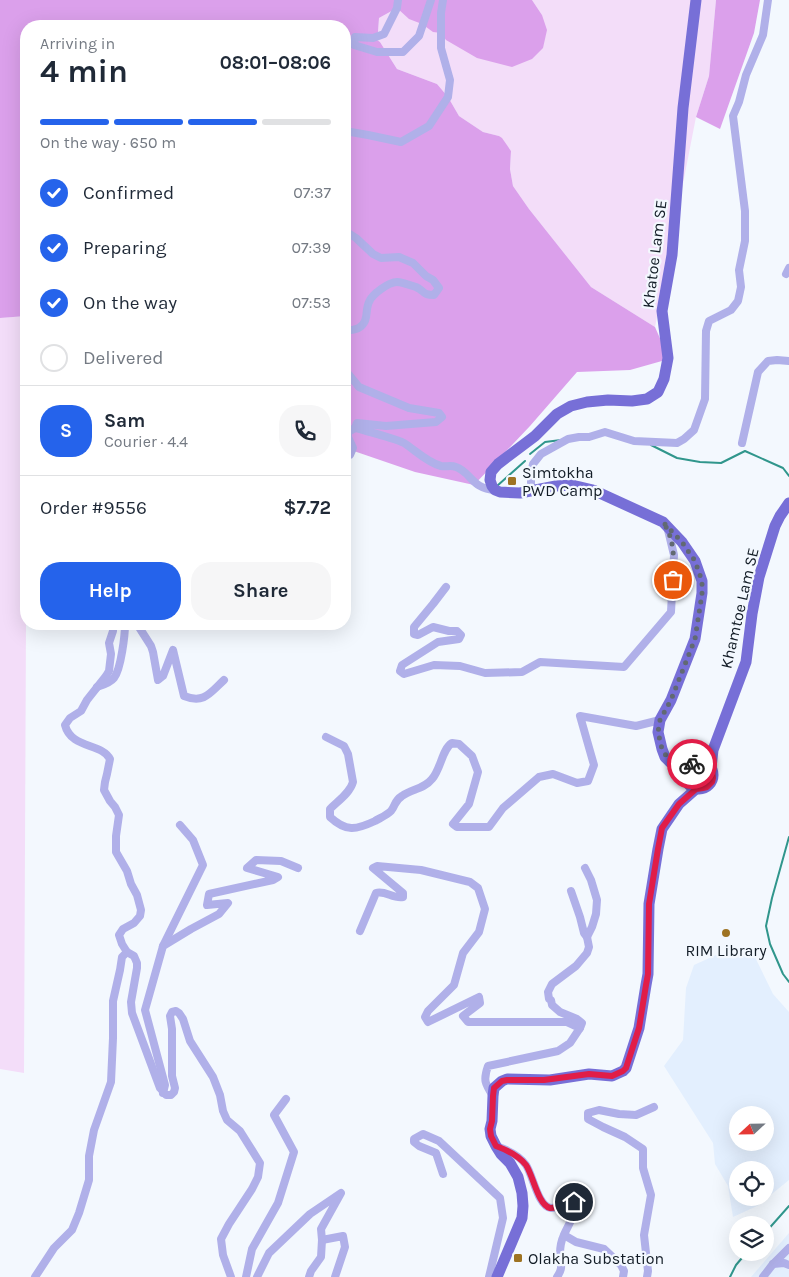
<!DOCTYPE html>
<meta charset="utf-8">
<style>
body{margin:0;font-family:Karla,sans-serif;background:#f6f6f7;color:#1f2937;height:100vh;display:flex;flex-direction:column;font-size:19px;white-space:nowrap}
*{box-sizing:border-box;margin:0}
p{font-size:16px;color:#747a83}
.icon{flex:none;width:28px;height:28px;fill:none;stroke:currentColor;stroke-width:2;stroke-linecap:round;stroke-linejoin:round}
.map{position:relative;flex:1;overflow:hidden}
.details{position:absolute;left:20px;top:20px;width:331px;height:610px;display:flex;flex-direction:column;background:#fff;border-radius:20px;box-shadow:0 5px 20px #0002}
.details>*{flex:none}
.needle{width:32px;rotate:248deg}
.fabs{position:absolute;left:729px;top:1106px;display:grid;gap:10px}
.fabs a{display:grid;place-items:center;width:45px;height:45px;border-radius:50%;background:#fff;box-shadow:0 5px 20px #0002;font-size:25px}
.pin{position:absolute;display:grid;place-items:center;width:42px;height:42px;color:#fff;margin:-21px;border:2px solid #fff;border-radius:50%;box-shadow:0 1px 5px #0007}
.courier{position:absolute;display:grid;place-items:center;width:50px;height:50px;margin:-25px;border:4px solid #e11d48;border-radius:50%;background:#fff;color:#222;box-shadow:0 1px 6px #0007}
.headline em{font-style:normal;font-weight:700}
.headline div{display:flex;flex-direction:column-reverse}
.headline{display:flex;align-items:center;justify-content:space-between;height:85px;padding:0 20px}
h1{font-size:32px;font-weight:700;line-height:38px}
.bar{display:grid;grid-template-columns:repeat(4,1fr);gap:8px 5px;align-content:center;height:60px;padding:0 20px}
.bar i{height:6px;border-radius:4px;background:#e0e1e3}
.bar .on{background:#2563eb}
.bar p{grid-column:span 4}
.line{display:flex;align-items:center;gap:12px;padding:0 20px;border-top:1px solid #e0e1e3}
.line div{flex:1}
.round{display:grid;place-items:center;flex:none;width:52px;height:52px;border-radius:20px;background:#f6f6f7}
ol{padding:0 20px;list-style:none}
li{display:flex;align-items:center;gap:15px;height:55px}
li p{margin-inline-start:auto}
li .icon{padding:5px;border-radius:50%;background:#2563eb;color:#fff;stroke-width:4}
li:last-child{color:#747a83}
li i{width:28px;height:28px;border:2px solid #e0e1e3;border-radius:50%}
.primary-button{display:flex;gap:10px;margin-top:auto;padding:10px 20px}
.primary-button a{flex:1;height:58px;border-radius:20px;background:#2563eb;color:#fff;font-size:20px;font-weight:700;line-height:58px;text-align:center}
.primary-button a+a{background:#f6f6f7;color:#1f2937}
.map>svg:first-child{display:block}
.built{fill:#e3effe;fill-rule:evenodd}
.green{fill:#f3ddf9}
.forest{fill:#dba0eb}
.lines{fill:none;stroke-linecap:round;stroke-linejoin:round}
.stream{stroke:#30968c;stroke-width:2}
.street{stroke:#b0b0e9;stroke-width:8}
.primary{stroke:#776fd7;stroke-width:11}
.done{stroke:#616972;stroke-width:5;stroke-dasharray:0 9}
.route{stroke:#e11d48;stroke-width:6}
.poi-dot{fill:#9e7322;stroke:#f3f8fe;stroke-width:2}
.labels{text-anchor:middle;stroke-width:4.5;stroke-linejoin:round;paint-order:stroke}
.street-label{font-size:16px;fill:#121c26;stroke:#f3f8fe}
.poi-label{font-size:16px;fill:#121c26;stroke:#f3f8fe;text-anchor:start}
</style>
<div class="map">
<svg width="789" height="1277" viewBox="0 0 789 1277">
<rect width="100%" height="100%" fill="#f3f8fe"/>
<g class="built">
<path d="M 753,953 L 773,994 L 789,1012 L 789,1180 L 757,1206 L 733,1217 L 728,1186 L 715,1164 L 713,1143 L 664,1066 L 683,1040 L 686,988 L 694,965 L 716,955 ZM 738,1115 L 765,1115 L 765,1142 L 738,1142 ZM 738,1170 L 765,1170 L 765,1198 L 738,1198 Z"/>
<polygon points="789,1233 789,1277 751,1277"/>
</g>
<g class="green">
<polygon points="532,0 716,0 709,76 696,117 655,327 591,287 529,209 513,186 510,169 511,151 499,136 483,132 459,116 448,97 437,84 397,69 380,42 373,38 378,32 379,18 397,8 542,15"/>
<polygon points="26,316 26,624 24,1073 0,1069 0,318"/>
</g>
<g class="forest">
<polygon points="0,0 532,0 542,15 547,30 543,48 532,59 512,67 477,58 446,40 441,33 433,32 422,24 409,19 397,8 379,18 378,32 374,38 380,42 397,69 437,84 448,97 459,116 483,132 499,136 502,138 511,151 510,169 513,186 529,209 591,287 655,327 669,359 630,370 577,372 530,426 474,485 415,472 345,448 345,26 26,26 26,316 0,318"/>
<polygon points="716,0 760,0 754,33 720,129 696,117 709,76"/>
</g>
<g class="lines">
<g class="stream">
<polyline points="651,445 677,458 700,462 721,463 745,451 783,468 789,476"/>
<polyline points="530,454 545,442 561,440"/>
<polyline points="497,486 525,461"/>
<polyline points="789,837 772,898 766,926 770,944 783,974 789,982"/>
<polyline points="765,1233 789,1206"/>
<polyline points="730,1277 736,1265 747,1252"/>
</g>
<g class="street">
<polyline points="398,0 397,8 384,34 373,38 355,37 354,45 377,52 403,52 419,36 431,0"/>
<polyline points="345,131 368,135 401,142 429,126 448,97 450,80 441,48 441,13 443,0"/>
<path d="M 345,231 L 356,238 L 373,254 L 381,258 L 399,257 L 413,263 L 426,276 L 433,280 L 439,288 L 434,295 C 422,295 425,291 416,287 C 413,286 401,282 397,282 C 389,282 372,294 369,302 C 365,310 369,321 360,327 C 357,330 349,330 345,331"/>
<polyline points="786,274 789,268"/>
<path d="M 345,370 L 359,387 L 409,408 L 439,413 L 442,417 L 436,422 L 386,426 L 357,423 L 355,428 C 369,432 392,437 404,443 C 415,450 428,463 441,466 C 446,467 451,465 456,467 C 471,472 472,489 495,490"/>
<polyline points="742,443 758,372 768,361 777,360 789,361"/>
<polyline points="345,453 346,454 350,455 353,448 348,437 348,432 355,428"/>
<polyline points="531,491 531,473 533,464 541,454 568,439 579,437 589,437 605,432 634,441 677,443 684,439 694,430 705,399 706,331 709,321 731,310 738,301 741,287 739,270 745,241 745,211 733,116 739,102 746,75 763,35 768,0"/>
<polyline points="345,576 346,594"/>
<polyline points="446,587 433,604 414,627 414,634 418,635 433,627 449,631 457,631 461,635 459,639 438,642 402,665 400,671 404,674 434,665 460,666 485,673 522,672 540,662 624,667 671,612 674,555 668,530"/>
<path d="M 113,624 L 113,631 L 109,643 L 111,654 L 109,671 L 106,676 L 87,700 L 81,711 L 70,718 L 65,725 C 71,749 102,743 110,759 L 107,774 L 105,782 L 104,790 L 110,801 L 115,807 L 119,815 L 116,836 L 116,852 L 127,871 L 131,884 L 137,895 L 141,910 L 140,916 L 134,923 L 123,929 L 119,935 L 122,944 L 127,952"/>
<path d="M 137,624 L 151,646 L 153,652 L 158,680 L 163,676 L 173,650 L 184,696 C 204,704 210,693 224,680"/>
<path d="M 97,687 C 103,685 110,683 114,678 C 121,669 125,635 125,624"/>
<path d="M 326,737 L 344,746 L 348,754 L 353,782 C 350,793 338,801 330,809 L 330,817 C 346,832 356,830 375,821 C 380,818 387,815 391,811 C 396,805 394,801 402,796 C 412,789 424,789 432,779 C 441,769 442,749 452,743 L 459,744 L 472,756 L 478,772 L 469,804 L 453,824 L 457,827 L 489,827 L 503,808 L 539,777 L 553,774 L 577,783 L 588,781 L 594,765 L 580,716 L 636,726 L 660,720"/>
<polyline points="571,891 580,917 584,933 587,937"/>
<path d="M 360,931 L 376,893 C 385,890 393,899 403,897 L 403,893 L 373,868 L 377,866 L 421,870 L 470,882 L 478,888 L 485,909 L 479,932 L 463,953 L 454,985 L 428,1011 L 425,1017 L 428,1022 L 479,997 L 480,1003 L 463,1016 L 468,1022 L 567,1022 L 580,1028 L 570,1043 L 558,1051 L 488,1066 C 483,1080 485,1084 493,1096"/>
<polyline points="163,946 203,865 193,840 180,825"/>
<polyline points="580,1028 582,1023 577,1019 560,1012 552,1005 551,1000 549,999 548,992 552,984 576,966 587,953 589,947 587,937 592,927 596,914 597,900 591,880 585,868"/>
<polyline points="163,1093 165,1085 145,1010 163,946 191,929 219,914 228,903 207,905 209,894 273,880 278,877 247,868 256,860 281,861 298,868"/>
<path d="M 496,1146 C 508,1150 519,1155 526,1165 C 533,1175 538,1207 551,1208 C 557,1208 564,1203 570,1200 C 583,1205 567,1226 564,1235 C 561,1241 560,1248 560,1254 C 560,1264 564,1267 557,1277"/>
<polyline points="443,1174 436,1153 419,1146 414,1142 414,1139 423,1134 439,1141 500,1198 503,1218 489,1277"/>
<polyline points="564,1235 576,1242 604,1249 621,1265 624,1271 623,1277"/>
<polyline points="773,1264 784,1263 789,1265"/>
<polyline points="35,1277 54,1248 72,1230 79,1213 89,1180 89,1156 94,1130 111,1082 113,1038 113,1001 120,970 122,957 127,952 134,956 137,963 137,968 131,1002 132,1013 160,1088 166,1095 171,1095 174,1092 175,1088 172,1076 172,1029 170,1016 172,1012 176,1011 179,1013 183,1019 190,1041 213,1077 220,1095 223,1111 227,1120 240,1131 260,1163 258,1177 252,1189 229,1224 221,1239 223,1255 231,1277"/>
<polyline points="246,1277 252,1249 278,1203 294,1152 274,1115 286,1099"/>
<polyline points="257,1277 269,1253 310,1214 341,1193 321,1229 322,1240 343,1236 345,1247 335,1277"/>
<polyline points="309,1277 311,1271 321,1257 322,1240"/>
<polyline points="647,1277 648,1271 644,1235 651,1195 643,1168 643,1149 625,1137 603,1127 588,1119 588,1113 599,1110 619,1114 636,1115 654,1107"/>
<polyline points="763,1277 773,1264 789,1248"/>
</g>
<g class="primary">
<circle cx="699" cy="775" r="14"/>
<polyline points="711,768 713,750 746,662 752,614 759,577 775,526 780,516 789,503"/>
<polyline points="685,776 674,763 670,762 665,757 662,749 658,732 660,720 671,700 695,639 702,593 702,581 695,561 682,542 663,522 593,490 572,485 556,486 520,493 500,492 495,490 492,486 490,480 491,472 498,464 535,436 557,414 571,406 587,402 608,400 632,401 647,399 658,392 664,379 668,358 662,311 672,255 683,108 696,0"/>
<polyline points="497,1277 522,1218 523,1206 522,1193 518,1177 510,1163 501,1154 496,1146 491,1136 490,1129 492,1121 493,1096 494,1088 502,1081 507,1079 550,1080 589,1074 612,1076 623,1071 626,1068 639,1028 646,985 648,974 649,904 658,849 662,829 679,804 696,789"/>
</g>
</g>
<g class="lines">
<path class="done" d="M 673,580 C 674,560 675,539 663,522 L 682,542 L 695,561 L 702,581 L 702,594 L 695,639 L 671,700 L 660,720 L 658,732 L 662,749 L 670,762 L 690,765 L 692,764"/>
<path class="route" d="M 574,1202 L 568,1201 C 563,1203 556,1209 550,1208 C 538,1205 533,1175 526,1165 C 518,1155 507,1150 496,1146 L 491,1136 L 490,1129 L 492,1121 L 493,1096 L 494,1088 L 502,1081 L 507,1080 L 544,1080 L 589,1074 L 612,1076 L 623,1071 L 626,1068 L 639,1028 L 646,985 L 648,974 L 649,904 L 658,849 L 662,828 L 679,804 L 696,789 L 703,788 L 707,787 L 712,782 L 713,778 L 712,771 L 708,765 L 702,762 L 698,761 L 692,764"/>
</g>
<g class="poi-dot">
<rect x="507" y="476" width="10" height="10" rx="2.5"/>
<circle cx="726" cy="933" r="5"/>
<rect x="513" y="1253" width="10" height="10" rx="2.5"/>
</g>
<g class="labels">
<g class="street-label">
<text transform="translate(654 254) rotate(-83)" y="6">Khatoe Lam SE</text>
<text transform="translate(739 608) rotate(-77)" y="6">Khamtoe Lam SE</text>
</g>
<g class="poi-label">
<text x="522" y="478">Simtokha<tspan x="522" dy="18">PWD Camp</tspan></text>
<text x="726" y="956" text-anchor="middle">RIM Library</text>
<text x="528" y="1264">Olakha Substation</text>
</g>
</g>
</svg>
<div class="fabs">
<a><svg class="needle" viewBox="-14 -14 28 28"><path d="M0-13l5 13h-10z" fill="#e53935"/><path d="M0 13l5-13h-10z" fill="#747a83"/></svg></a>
<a><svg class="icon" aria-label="locate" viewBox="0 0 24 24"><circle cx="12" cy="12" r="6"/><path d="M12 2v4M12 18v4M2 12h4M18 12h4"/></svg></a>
<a><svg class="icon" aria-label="layers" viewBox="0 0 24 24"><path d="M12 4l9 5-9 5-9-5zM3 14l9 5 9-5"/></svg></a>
</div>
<div class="pin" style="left:673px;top:580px;background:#ea580c"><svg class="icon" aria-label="bag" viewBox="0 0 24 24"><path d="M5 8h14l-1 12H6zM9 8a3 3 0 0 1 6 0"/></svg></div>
<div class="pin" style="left:574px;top:1202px;background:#1f2937"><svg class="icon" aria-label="home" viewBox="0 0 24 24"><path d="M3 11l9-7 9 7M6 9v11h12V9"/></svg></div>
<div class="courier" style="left:692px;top:764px"><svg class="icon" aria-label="bike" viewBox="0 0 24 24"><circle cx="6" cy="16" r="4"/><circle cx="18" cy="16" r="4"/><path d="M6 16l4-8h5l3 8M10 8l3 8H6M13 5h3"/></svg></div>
<section class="details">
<div class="headline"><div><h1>4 min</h1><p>Arriving in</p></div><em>08:01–08:06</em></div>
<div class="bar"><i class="on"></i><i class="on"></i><i class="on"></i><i></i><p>On the way · 650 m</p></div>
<ol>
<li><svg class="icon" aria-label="check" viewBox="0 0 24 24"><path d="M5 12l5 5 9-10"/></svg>Confirmed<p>07:37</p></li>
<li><svg class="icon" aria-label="check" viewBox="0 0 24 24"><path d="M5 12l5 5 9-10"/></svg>Preparing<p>07:39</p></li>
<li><svg class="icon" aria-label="check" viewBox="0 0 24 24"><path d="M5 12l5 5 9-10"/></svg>On the way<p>07:53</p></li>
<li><i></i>Delivered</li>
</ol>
<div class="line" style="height:90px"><b class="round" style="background:#2563eb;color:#fff">S</b><div><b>Sam</b><p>Courier · 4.4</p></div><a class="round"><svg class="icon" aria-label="phone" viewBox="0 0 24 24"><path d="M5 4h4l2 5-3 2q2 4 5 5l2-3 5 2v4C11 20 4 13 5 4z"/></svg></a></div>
<div class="line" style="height:65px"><div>Order #9556</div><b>$7.72</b></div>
<div class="primary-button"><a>Help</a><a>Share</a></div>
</section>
</div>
